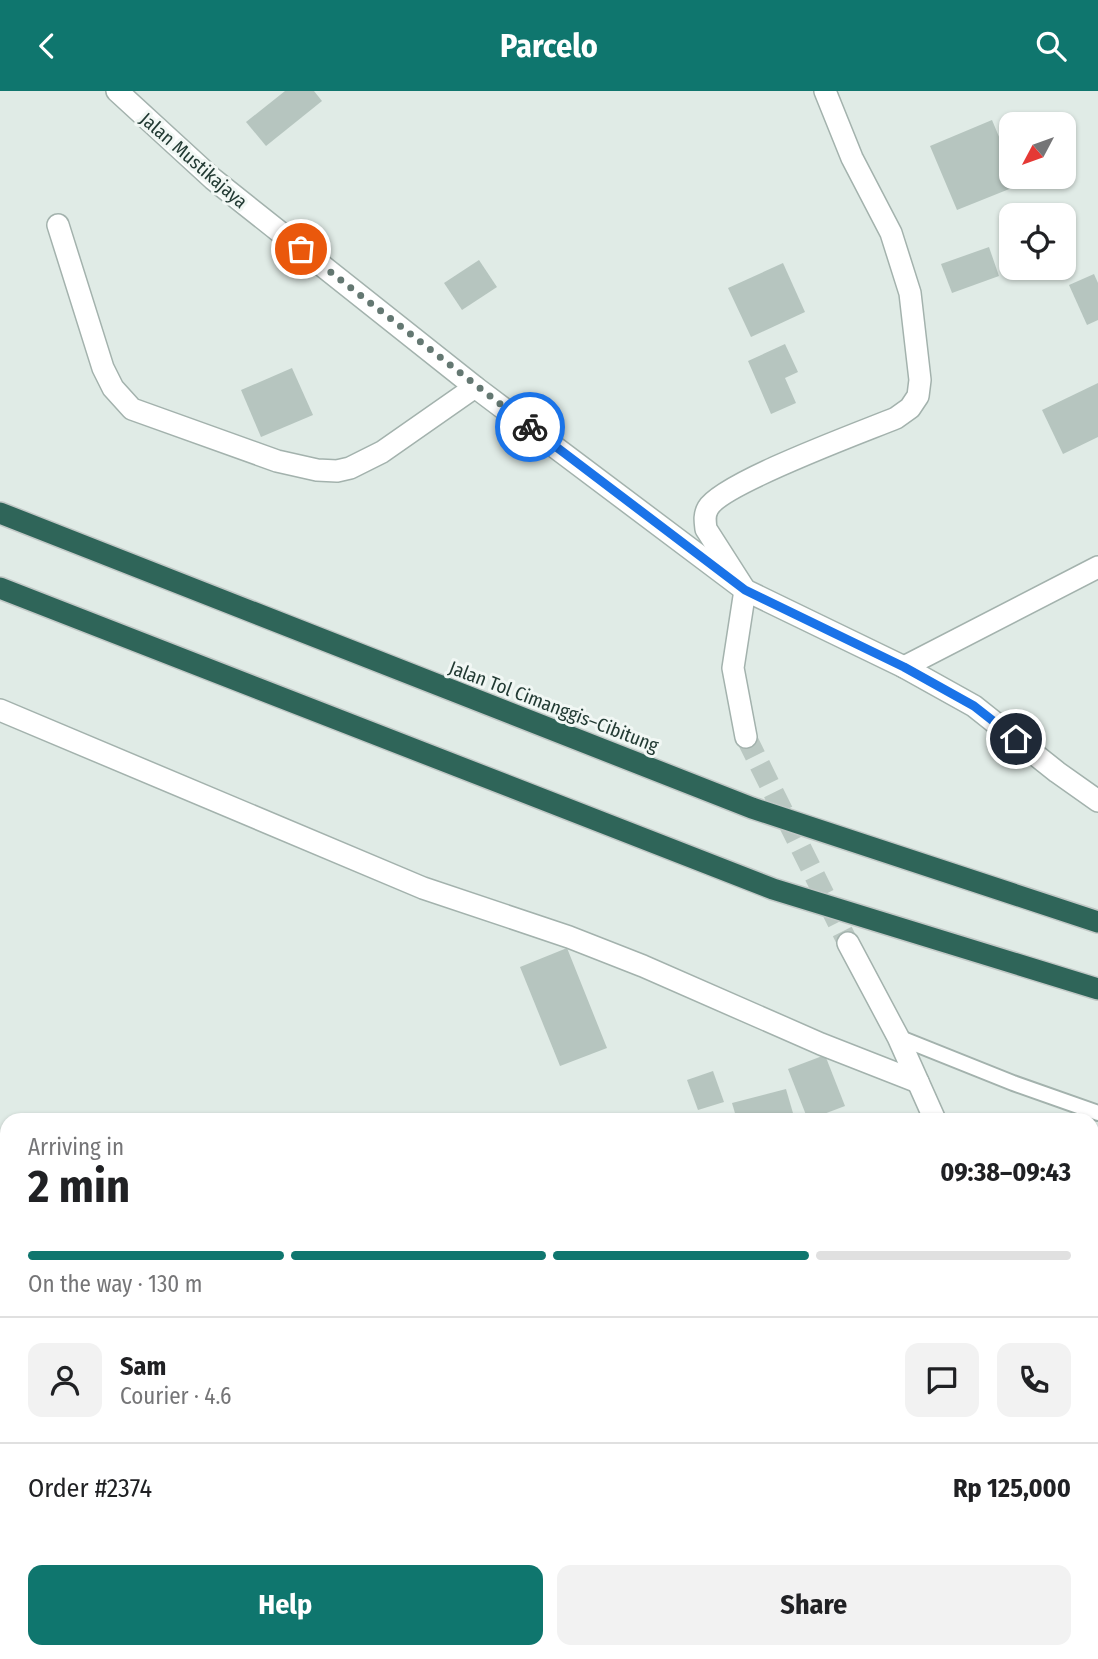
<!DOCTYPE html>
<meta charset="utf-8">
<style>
body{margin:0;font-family:"Fira Sans Condensed",sans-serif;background:#f2f2f2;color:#202124;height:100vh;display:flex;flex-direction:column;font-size:26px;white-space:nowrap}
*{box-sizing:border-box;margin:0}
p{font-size:23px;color:#757577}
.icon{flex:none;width:38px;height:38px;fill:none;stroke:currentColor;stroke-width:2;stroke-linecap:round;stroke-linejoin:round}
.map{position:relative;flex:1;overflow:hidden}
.sheet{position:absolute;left:0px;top:1022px;width:1099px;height:546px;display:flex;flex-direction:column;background:#fff;border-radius:21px 21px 0 0;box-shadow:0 2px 5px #0004}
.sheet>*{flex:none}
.needle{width:46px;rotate:229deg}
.controls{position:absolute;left:999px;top:21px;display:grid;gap:14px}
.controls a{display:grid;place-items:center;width:77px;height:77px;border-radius:14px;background:#fff;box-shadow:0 2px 5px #0004;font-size:35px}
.pin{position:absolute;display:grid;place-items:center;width:60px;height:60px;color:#fff;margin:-30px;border:4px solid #fff;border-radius:50%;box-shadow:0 2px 7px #0007}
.courier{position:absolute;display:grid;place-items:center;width:70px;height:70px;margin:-35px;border:5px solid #1a73e8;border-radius:50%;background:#fff;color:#222;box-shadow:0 2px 9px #0007}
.overview em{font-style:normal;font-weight:700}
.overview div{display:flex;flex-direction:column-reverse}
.overview{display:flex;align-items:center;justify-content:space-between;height:119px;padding:0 28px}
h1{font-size:46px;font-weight:700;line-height:52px}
.bar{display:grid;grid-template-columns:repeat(4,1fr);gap:10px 7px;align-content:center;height:84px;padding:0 28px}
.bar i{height:9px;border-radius:5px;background:#e0e0e0}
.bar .current{background:#0f766e}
.bar p{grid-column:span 4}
.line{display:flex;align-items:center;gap:18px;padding:0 28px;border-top:2px solid #e0e0e0}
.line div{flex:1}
.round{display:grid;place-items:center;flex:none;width:74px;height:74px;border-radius:14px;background:#f2f2f2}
.button{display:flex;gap:14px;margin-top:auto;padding:14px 28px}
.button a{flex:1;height:80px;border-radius:14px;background:#0f766e;color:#fff;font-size:28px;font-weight:700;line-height:80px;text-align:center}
.button a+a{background:#f2f2f2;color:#202124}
header{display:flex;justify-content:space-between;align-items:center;height:91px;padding:0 28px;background:#0f766e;color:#fff;font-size:32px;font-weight:700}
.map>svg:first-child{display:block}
.building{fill:#b6c5bf}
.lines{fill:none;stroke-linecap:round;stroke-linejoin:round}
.tertiary-tunnel{stroke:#bac8c2;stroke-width:21;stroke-dasharray:21 10;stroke-linecap:butt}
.service-casing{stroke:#a3b2ad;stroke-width:18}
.minor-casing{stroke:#a3b2ad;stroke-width:24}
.tertiary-casing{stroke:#a3b2ad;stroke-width:24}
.motorway-casing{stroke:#c1c8c6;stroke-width:24}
.service{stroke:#fff;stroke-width:14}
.minor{stroke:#fff;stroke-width:21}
.tertiary{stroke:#fff;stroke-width:21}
.motorway{stroke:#2f6559;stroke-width:21}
.done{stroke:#647872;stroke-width:7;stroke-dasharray:0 12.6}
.route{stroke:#1a73e8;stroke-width:9}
.labels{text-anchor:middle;stroke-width:6;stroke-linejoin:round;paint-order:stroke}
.street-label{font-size:19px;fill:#223a33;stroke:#f1f7f4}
</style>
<header><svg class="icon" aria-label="back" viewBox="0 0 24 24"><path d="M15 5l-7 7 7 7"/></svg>Parcelo<svg class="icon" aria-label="search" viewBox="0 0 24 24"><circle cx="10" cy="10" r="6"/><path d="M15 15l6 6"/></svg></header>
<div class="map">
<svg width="1098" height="1568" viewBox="0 0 1098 1568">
<rect width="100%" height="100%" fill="#e0ebe6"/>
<g class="building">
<polygon points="285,0 314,0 322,10 266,55 246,31"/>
<polygon points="992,29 1012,77 1012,86 1015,86 1019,94 957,119 930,55"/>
<polygon points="989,156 999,185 952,202 941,173"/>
<polygon points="479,169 497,196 462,219 444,192"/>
<polygon points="783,172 805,221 751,246 728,197"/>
<polygon points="1094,183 1098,192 1098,229 1087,234 1069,194"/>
<polygon points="785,253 798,281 785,287 796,312 771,323 748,270"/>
<polygon points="292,277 313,324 261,346 241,299"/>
<polygon points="1098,292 1098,346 1063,363 1042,319"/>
<polygon points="567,857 607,957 560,975 520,876"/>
<polygon points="825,964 845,1015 808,1029 788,978"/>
<polygon points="713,980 724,1011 698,1019 687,989"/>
<polygon points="786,998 795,1029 737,1029 732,1012"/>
<polygon points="7,1295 7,1331 0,1335 0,1298"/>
<polygon points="1098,1320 1098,1376 1092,1378 1092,1321"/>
<polygon points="7,1361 7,1397 0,1399 0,1363"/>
<polygon points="7,1406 7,1445 0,1446 0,1408"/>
<polygon points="7,1475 7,1508 0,1511 0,1478"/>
<polygon points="50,1561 83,1561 86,1568 31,1568"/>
<polygon points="127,1561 175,1561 159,1568 130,1568"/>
<polygon points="395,1561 443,1561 445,1567 398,1568"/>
<polygon points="457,1561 488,1561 491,1568 460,1568"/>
<polygon points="505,1561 536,1561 536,1563 506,1567"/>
<polygon points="778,1561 806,1561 806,1562 780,1568"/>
</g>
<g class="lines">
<polyline class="tertiary-tunnel" points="746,646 848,852"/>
<g class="service-casing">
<polyline id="service" points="898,946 1013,992 1098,1022"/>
</g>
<g class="minor-casing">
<g id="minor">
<polyline points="117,0 213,88 475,296 745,499 904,576 974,615 1057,681 1098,710"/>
<polyline points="58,134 103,277 113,297 132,318 277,370 317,379 337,380 350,377 382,361 475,296"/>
<polyline points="904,576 1098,476"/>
<polyline points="0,619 423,797 569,846 643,875 821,953 918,991"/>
<polyline points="0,1469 7,1468"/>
<polyline points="116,1561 119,1568"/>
<polyline points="266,1568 297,1561"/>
</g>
</g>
<g class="tertiary-casing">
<g id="tertiary">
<path d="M 746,646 L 733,577 L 745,499 L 706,438 C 705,430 704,424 708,417 C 722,392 862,341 896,327 L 910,317 L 918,305 L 920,289 L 910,202 L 891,142 L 852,67 L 825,0"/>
<polyline points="848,852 898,946 935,1029"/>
<polyline points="1092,1416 1098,1444"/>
</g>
</g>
<g class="motorway-casing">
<g id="motorway">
<polyline points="0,422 752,717 1098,831"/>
<polyline points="0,497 773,798 1098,898"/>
</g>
</g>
<use href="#service" class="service"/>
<use href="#minor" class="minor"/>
<use href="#tertiary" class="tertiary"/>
<use href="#motorway" class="motorway"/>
</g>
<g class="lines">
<polyline class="done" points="301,158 530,336"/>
<polyline class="route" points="530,336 745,499 904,576 974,615 1016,648"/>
</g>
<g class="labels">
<g class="street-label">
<text transform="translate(194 69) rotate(41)" y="7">Jalan Mustikajaya</text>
<text transform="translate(554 615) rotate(21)" y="7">Jalan Tol Cimanggis–Cibitung</text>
</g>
</g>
</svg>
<div class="controls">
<a><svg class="needle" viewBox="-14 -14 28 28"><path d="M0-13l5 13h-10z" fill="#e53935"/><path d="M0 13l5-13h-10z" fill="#757577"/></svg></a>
<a><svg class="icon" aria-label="locate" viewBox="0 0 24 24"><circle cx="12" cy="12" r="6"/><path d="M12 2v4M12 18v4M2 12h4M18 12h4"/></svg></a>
</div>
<div class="pin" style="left:301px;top:158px;background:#ea580c"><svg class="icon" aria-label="bag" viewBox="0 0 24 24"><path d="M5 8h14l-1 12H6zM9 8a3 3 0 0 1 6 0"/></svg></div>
<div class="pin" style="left:1016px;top:648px;background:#1f2937"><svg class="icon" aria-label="home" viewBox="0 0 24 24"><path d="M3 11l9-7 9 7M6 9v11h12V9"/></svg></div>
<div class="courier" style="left:530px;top:336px"><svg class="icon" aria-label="bike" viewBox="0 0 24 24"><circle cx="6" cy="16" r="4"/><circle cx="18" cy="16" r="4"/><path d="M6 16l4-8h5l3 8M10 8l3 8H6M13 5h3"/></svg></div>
<section class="sheet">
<div class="overview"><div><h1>2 min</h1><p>Arriving in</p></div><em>09:38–09:43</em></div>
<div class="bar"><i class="current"></i><i class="current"></i><i class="current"></i><i></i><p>On the way · 130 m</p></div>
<div class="line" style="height:126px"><a class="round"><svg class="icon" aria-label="person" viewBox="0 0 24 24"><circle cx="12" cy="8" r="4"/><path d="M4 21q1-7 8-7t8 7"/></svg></a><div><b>Sam</b><p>Courier · 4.6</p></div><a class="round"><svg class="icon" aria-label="chat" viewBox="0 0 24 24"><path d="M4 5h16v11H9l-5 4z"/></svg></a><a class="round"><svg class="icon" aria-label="phone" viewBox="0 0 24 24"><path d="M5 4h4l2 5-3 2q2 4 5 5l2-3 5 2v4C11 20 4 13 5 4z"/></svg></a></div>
<div class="line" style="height:91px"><div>Order #2374</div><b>Rp 125,000</b></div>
<div class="button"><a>Help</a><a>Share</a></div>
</section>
</div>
